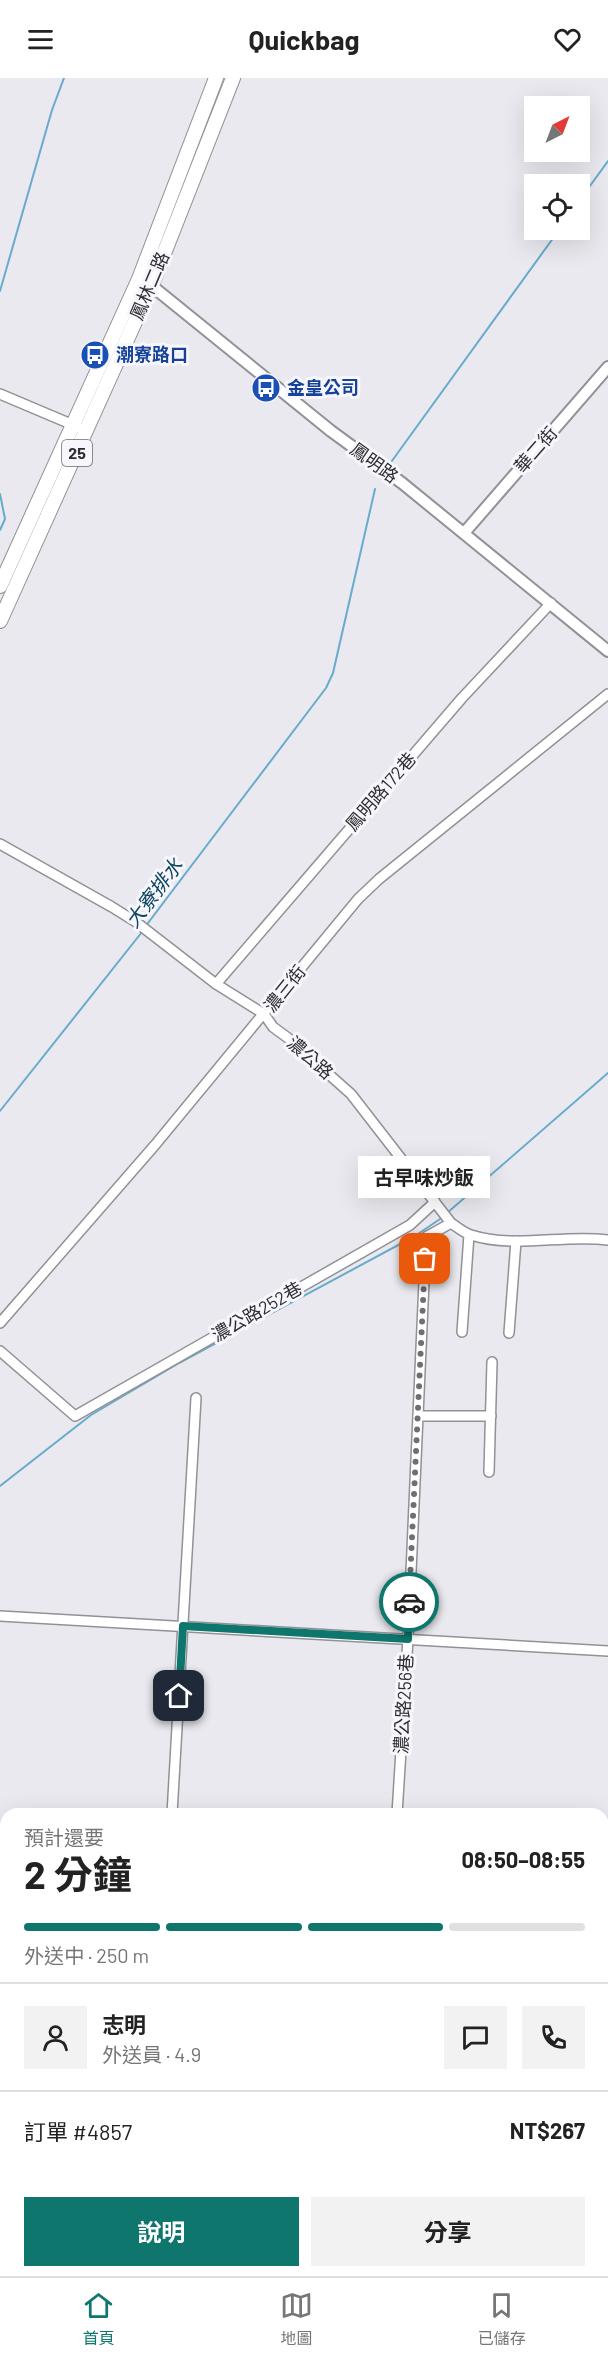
<!DOCTYPE html>
<html lang="zh-TW">
<meta charset="utf-8">
<style>
body{margin:0;font-family:Barlow,"Noto Sans TC",sans-serif;background:#f2f2f2;color:#222;height:100vh;display:flex;flex-direction:column;font-size:22px;white-space:nowrap}
*{box-sizing:border-box;margin:0}
p{font-size:20px;color:#767676}
.icon{flex:none;width:33px;height:33px;fill:none;stroke:currentColor;stroke-width:2;stroke-linecap:round;stroke-linejoin:round}
.map{position:relative;flex:1;overflow:hidden}
.side{position:absolute;left:0px;top:1730px;width:609px;height:470px;display:flex;flex-direction:column;background:#fff;border-radius:18px 18px 0 0;box-shadow:0 6px 24px #0002}
.side>*{flex:none}
.needle{width:39px;rotate:42deg}
.buttons{position:absolute;left:524px;top:18px;display:grid;gap:12px}
.buttons a{display:grid;place-items:center;width:66px;height:66px;border-radius:0px;background:#fff;box-shadow:0 6px 24px #0002;font-size:30px}
.pin{position:absolute;display:grid;place-items:center;width:51px;height:51px;color:#fff;margin:-26px;border-radius:12px;box-shadow:0 3px 9px #0006}
.courier{position:absolute;display:grid;place-items:center;width:60px;height:60px;margin:-30px;border:4px solid #0f766e;border-radius:50%;background:#fff;color:#222;box-shadow:0 2px 8px #0007}
.bubble{position:absolute;height:42px;border-radius:0px;background:#fff;box-shadow:0 6px 24px #0002;font-size:20px;font-weight:700;line-height:42px;text-align:center}
.overview em{font-style:normal;font-weight:700}
.overview div{display:flex;flex-direction:column-reverse}
.overview{display:flex;align-items:center;justify-content:space-between;height:102px;padding:0 24px}
h1{font-size:39px;font-weight:700;line-height:45px}
.bar{display:grid;grid-template-columns:repeat(4,1fr);gap:9px 6px;align-content:center;height:72px;padding:0 24px}
.bar i{height:8px;border-radius:4px;background:#e0e0e0}
.bar .active{background:#0f766e}
.bar p{grid-column:span 4}
.line{display:flex;align-items:center;gap:15px;padding:0 24px;border-top:2px solid #e0e0e0}
.line div{flex:1}
.round{display:grid;place-items:center;flex:none;width:63px;height:63px;border-radius:0px;background:#f2f2f2}
.action{display:flex;gap:12px;margin-top:auto;padding:12px 24px}
.action a{flex:1;height:69px;border-radius:0px;background:#0f766e;color:#fff;font-size:24px;font-weight:700;line-height:69px;text-align:center}
.action a+a{background:#f2f2f2;color:#222}
header{display:flex;justify-content:space-between;align-items:center;height:78px;padding:0 24px;background:#fff;font-size:27px;font-weight:700}
.menu{display:flex;justify-content:space-around;align-items:center;height:84px;border-top:2px solid #e0e0e0;background:#fff;font-size:16px;color:#767676}
.menu a{display:grid;justify-items:center;gap:3px}
.menu .active{color:#0f766e}
.map>svg:first-child{display:block}
.lines{fill:none;stroke-linecap:round;stroke-linejoin:round}
.stream{stroke:#68abcc;stroke-width:2}
.minor-casing{stroke:#919196;stroke-width:12}
.tertiary-casing{stroke:#919196;stroke-width:14}
.primary-casing{stroke:#919196;stroke-width:16}
.minor{stroke:#fff;stroke-width:9}
.tertiary{stroke:#fff;stroke-width:10}
.primary{stroke:#fff;stroke-width:14}
.done{stroke:#6f6f73;stroke-width:6;stroke-dasharray:0 10.8}
.route{stroke:#0f766e;stroke-width:8}
.labels{text-anchor:middle;stroke-width:6;stroke-linejoin:round;paint-order:stroke}
.shield{fill:#f6f6fc;stroke:#6a6a6d;stroke-width:1.5}
.shield-label{font-size:16px;font-weight:bold;fill:#2e2e30}
.street-label{font-size:18px;fill:#2e2e30;stroke:#f6f6fc}
.transit-label{font-size:18px;font-weight:bold;fill:#164399;stroke:#f6f6fc;text-anchor:start}
.water-label{font-size:20px;font-style:italic;fill:#0e475e;stroke:#f6f6fc}
</style>
<header><svg class="icon" aria-label="menu" viewBox="0 0 24 24"><path d="M4 6h16M4 12h16M4 18h16"/></svg>Quickbag<svg class="icon" aria-label="heart" viewBox="0 0 24 24"><path d="M12 20l-8-8c-3-5 5-10 8-4 3-6 11-1 8 4z"/></svg></header>
<div class="map">
<svg width="608" height="2198" viewBox="0 0 608 2198">
<rect width="100%" height="100%" fill="#e9e9ef"/>
<g class="lines">
<g class="stream">
<polyline points="579,123 608,83"/>
<polyline points="0,213 52,32 64,0"/>
<polyline points="389,387 559,152"/>
<polyline points="0,416 5,441 0,452"/>
<polyline points="145,849 326,610 333,595 375,411"/>
<polyline points="0,1033 142,854"/>
<polyline points="447,1135 608,995"/>
<polyline points="0,1408 91,1337 179,1285 415,1158 443,1139"/>
</g>
<g class="minor-casing">
<g id="minor">
<polyline points="0,316 78,349"/>
<path d="M 0,766 L 112,829 L 136,844 L 216,906 L 264,936 L 273,949 L 288,960 L 351,1016 L 451,1145 C 457,1149 464,1155 471,1157 C 516,1171 563,1156 608,1162"/>
<polyline points="216,906 462,620 551,525"/>
<polyline points="0,1245 155,1067 358,821 379,801 608,616"/>
<polyline points="462,1254 469,1157"/>
<polyline points="509,1255 516,1163"/>
<polyline points="0,1273 75,1338 410,1147 435,1124"/>
<polyline points="418,1338 491,1338"/>
<polyline points="489,1394 492,1284"/>
<polyline points="0,1538 608,1573"/>
<polyline points="172,1736 196,1320"/>
<polyline points="397,1736 408,1561 426,1159 451,1145"/>
<polyline points="0,1853 6,1857"/>
<polyline points="603,1884 608,1882"/>
<polyline points="0,2073 6,2066"/>
<polyline points="324,2198 340,2193"/>
</g>
</g>
<g class="tertiary-casing">
<g id="tertiary">
<polyline points="147,204 331,353 402,405 608,573"/>
<polyline points="464,455 608,289"/>
<polyline points="603,1807 608,1773"/>
<polyline points="603,1977 608,1975"/>
<polyline points="603,1995 608,1993"/>
<polyline points="0,2162 6,2161"/>
<polyline points="0,2176 6,2175"/>
<polyline points="565,2198 566,2193"/>
</g>
</g>
<g class="primary-casing">
<g id="primary">
<polyline points="0,508 139,201 216,0"/>
<polyline points="0,543 152,206 233,0"/>
</g>
</g>
<use href="#minor" class="minor"/>
<use href="#tertiary" class="tertiary"/>
<use href="#primary" class="primary"/>
</g>
<g class="lines">
<polyline class="done" points="409,1524 425,1181"/>
<polyline class="route" points="179,1618 183,1548 408,1561 409,1524"/>
</g>
<defs>
<g id="bus-disc" transform="scale(1.5)"><circle r="9.5" fill="#1a4fb4" stroke="#f6f6fc"/><path d="M-5-6H5V4H4V6H2V4H-2V6H-4V4H-5ZM-3.5-4V0h7V-4ZM-3.5 1.2v1.5H-2V1.2ZM2 1.2v1.5H3.5V1.2Z" fill="#fff"/></g>
</defs>
<g fill-rule="evenodd">
<use href="#bus-disc" x="95" y="277"/>
<use href="#bus-disc" x="266" y="310"/>
</g>
<g class="labels">
<rect class="shield" x="62" y="362" width="30" height="26" rx="4.5"/>
<g class="shield-label">
<text x="77" y="381">25</text>
</g>
<g class="street-label">
<text transform="translate(150 208) rotate(-67)" y="6">鳳林二路</text>
<text transform="translate(536 372) rotate(-49)" y="6">華二街</text>
<text transform="translate(374 385) rotate(36)" y="6">鳳明路</text>
<text transform="translate(381 714) rotate(-49)" y="6">鳳明路172巷</text>
<text transform="translate(285 911) rotate(-51)" y="6">濃三街</text>
<text transform="translate(310 980) rotate(41)" y="6">濃公路</text>
<text transform="translate(257 1234) rotate(-30)" y="6">濃公路252巷</text>
<text transform="translate(404 1626) rotate(-87)" y="6">濃公路256巷</text>
</g>
<g class="transit-label">
<text x="116" y="283">潮寮路口</text>
<text x="287" y="316">金皇公司</text>
</g>
<g class="water-label">
<text transform="translate(154 815) rotate(-53)" y="7">大寮排水</text>
</g>
</g>
</svg>
<div class="buttons">
<a><svg class="needle" viewBox="-14 -14 28 28"><path d="M0-13l5 13h-10z" fill="#e53935"/><path d="M0 13l5-13h-10z" fill="#767676"/></svg></a>
<a><svg class="icon" aria-label="locate" viewBox="0 0 24 24"><circle cx="12" cy="12" r="6"/><path d="M12 2v4M12 18v4M2 12h4M18 12h4"/></svg></a>
</div>
<div class="pin" style="left:425px;top:1181px;background:#ea580c"><svg class="icon" aria-label="bag" viewBox="0 0 24 24"><path d="M5 8h14l-1 12H6zM9 8a3 3 0 0 1 6 0"/></svg></div>
<div class="pin" style="left:179px;top:1618px;background:#1f2937"><svg class="icon" aria-label="home" viewBox="0 0 24 24"><path d="M3 11l9-7 9 7M6 9v11h12V9"/></svg></div>
<div class="courier" style="left:409px;top:1524px"><svg class="icon" aria-label="car" viewBox="0 0 24 24"><path d="M5 17H2v-5l4-1 3-4h7l3 4 3 1v5h-3M9 17h6M6 11h13"/><circle cx="7" cy="17" r="2"/><circle cx="17" cy="17" r="2"/></svg></div>
<div class="bubble" style="left:358px;top:1078px;width:132px">古早味炒飯</div>
<section class="side">
<div class="overview"><div><h1>2 分鐘</h1><p>預計還要</p></div><em>08:50–08:55</em></div>
<div class="bar"><i class="active"></i><i class="active"></i><i class="active"></i><i></i><p>外送中 · 250 m</p></div>
<div class="line" style="height:108px"><a class="round"><svg class="icon" aria-label="person" viewBox="0 0 24 24"><circle cx="12" cy="8" r="4"/><path d="M4 21q1-7 8-7t8 7"/></svg></a><div><b>志明</b><p>外送員 · 4.9</p></div><a class="round"><svg class="icon" aria-label="chat" viewBox="0 0 24 24"><path d="M4 5h16v11H9l-5 4z"/></svg></a><a class="round"><svg class="icon" aria-label="phone" viewBox="0 0 24 24"><path d="M5 4h4l2 5-3 2q2 4 5 5l2-3 5 2v4C11 20 4 13 5 4z"/></svg></a></div>
<div class="line" style="height:78px"><div>訂單 #4857</div><b>NT$267</b></div>
<div class="action"><a>說明</a><a>分享</a></div>
</section>
</div>
<nav class="menu">
<a class="active"><svg class="icon" aria-label="home" viewBox="0 0 24 24"><path d="M3 11l9-7 9 7M6 9v11h12V9"/></svg>首頁</a>
<a><svg class="icon" aria-label="map" viewBox="0 0 24 24"><path d="M3 6l6-2 6 2 6-2v14l-6 2-6-2-6 2zM9 4v14M15 6v14"/></svg>地圖</a>
<a><svg class="icon" aria-label="saved" viewBox="0 0 24 24"><path d="M7 4h10v16l-5-4-5 4z"/></svg>已儲存</a>
</nav>
